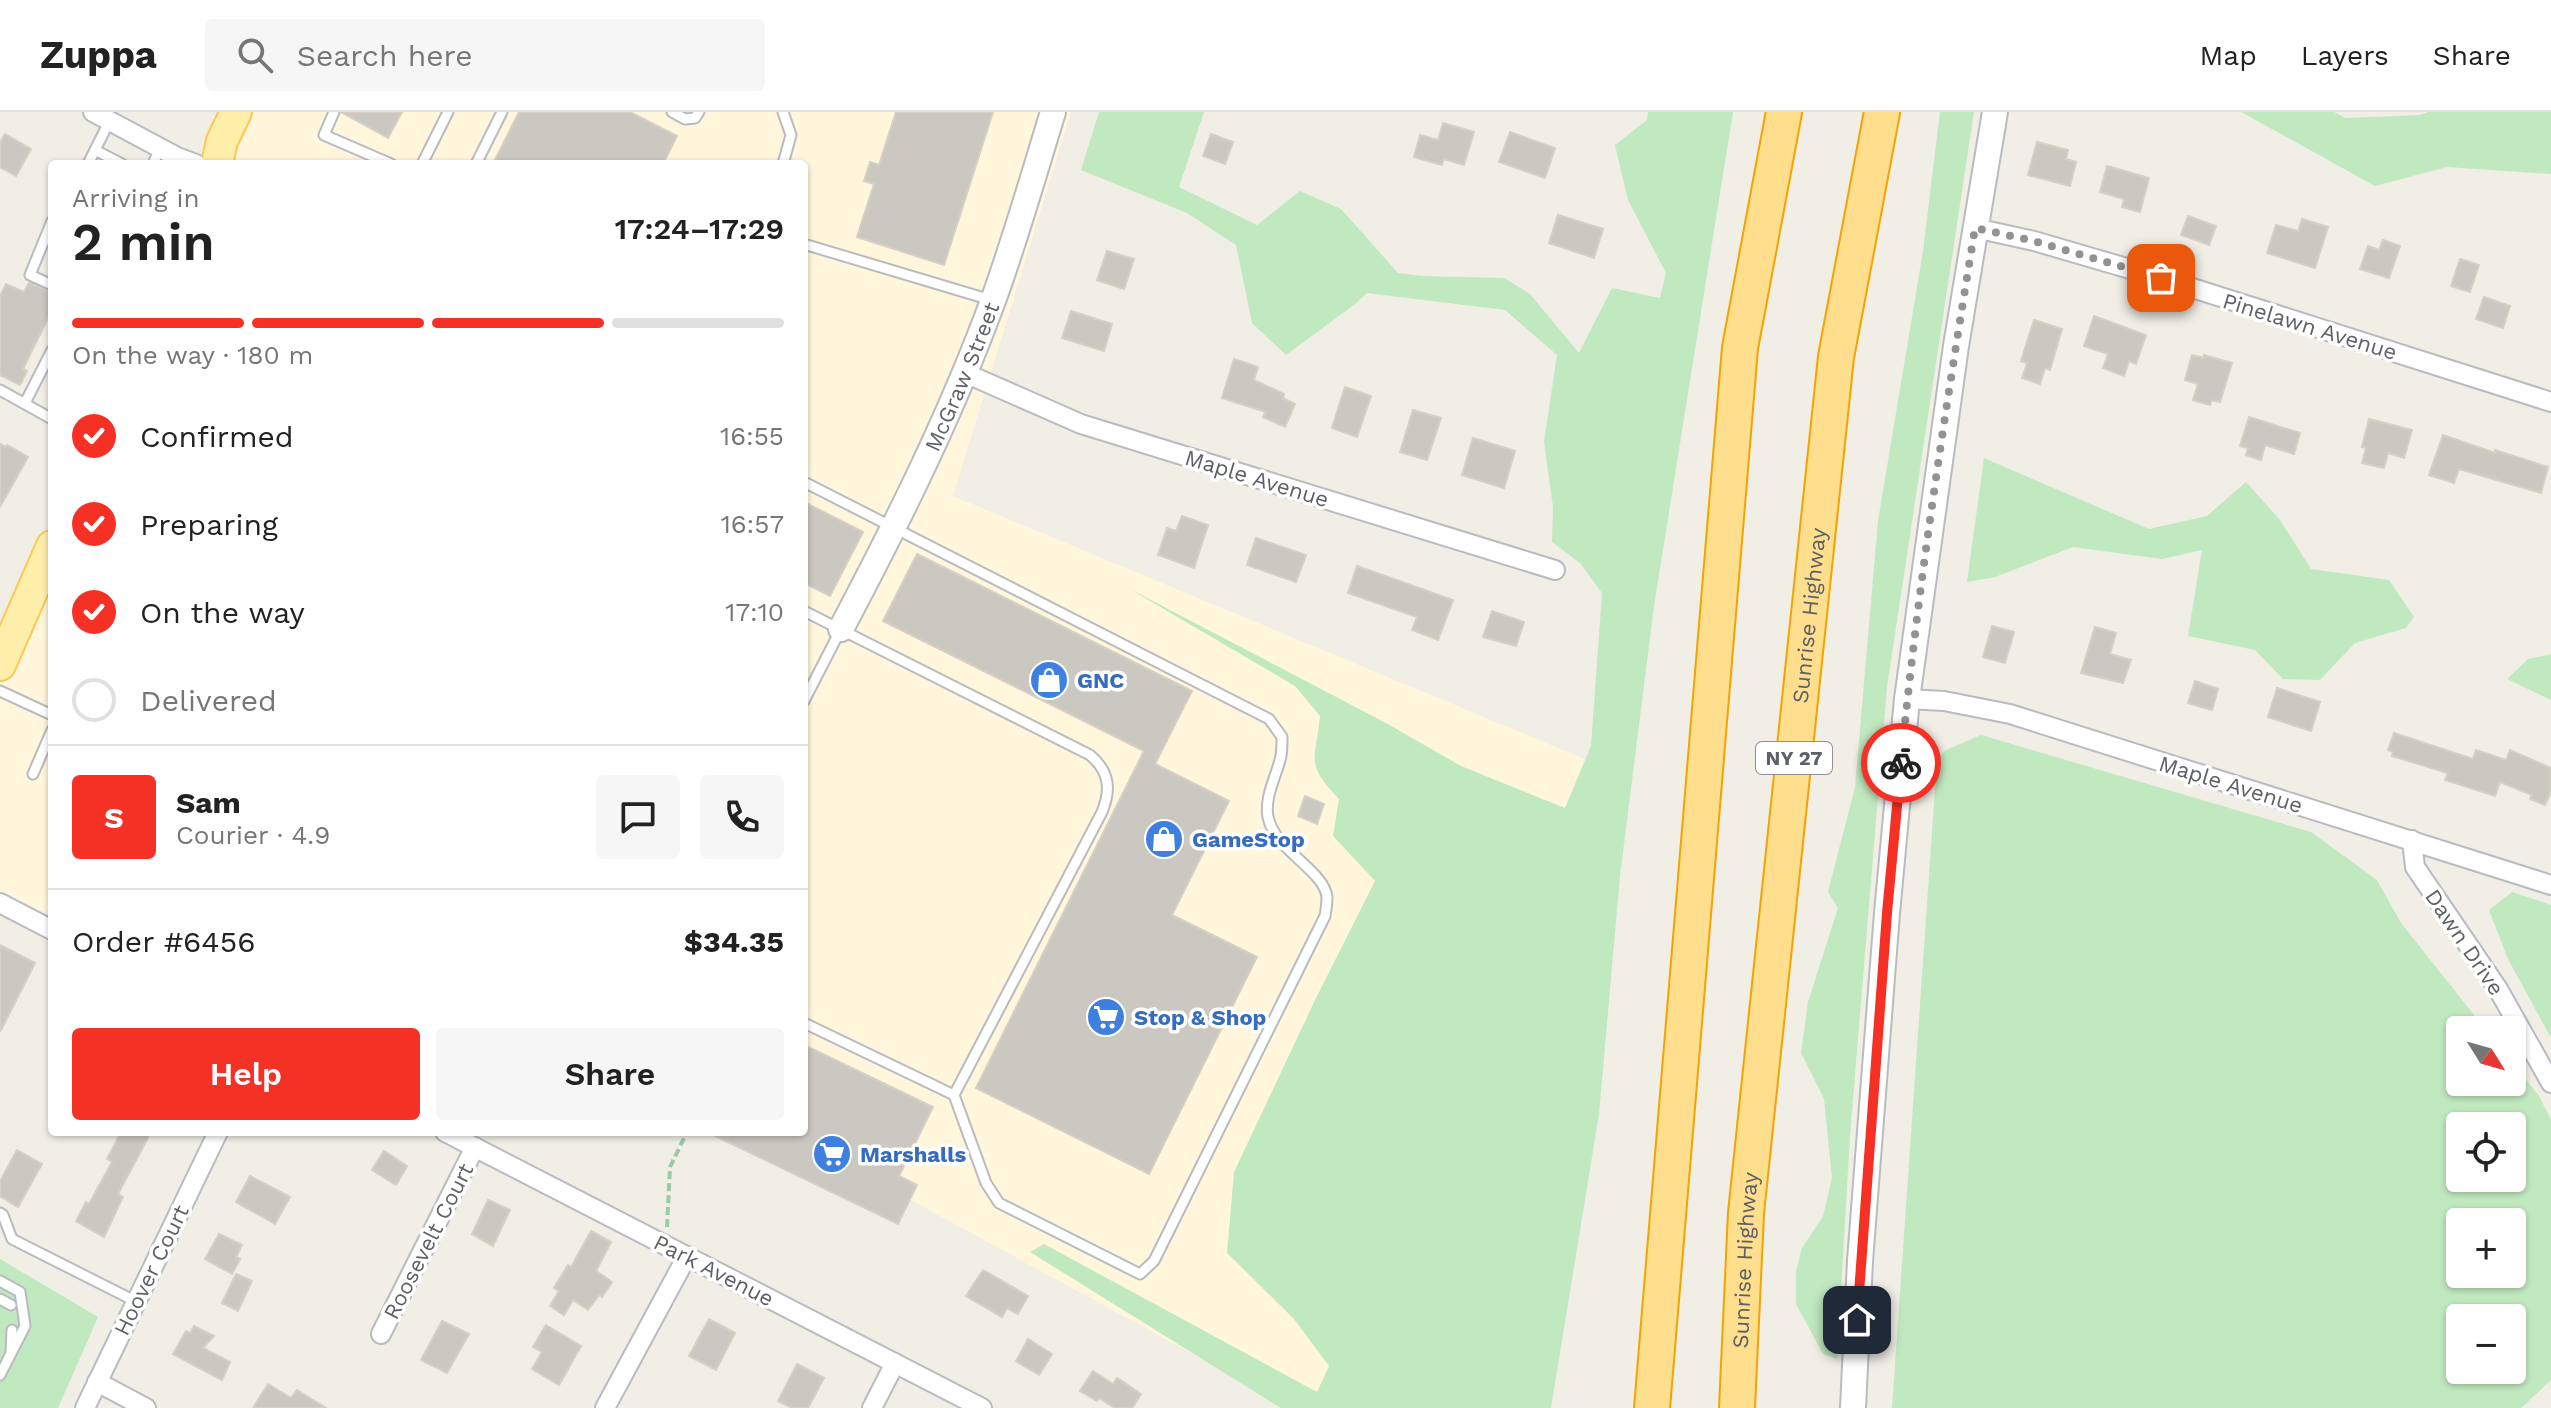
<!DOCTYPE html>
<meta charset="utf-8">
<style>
body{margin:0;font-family:"Work Sans",sans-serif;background:#f6f6f6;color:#222;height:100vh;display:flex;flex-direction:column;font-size:30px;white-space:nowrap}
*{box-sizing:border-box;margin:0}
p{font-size:26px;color:#767676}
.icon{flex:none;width:44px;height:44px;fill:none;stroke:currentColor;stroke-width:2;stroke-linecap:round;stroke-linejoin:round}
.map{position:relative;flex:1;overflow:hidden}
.panel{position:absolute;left:48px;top:48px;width:760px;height:976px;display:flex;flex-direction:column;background:#fff;border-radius:8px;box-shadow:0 2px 6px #0004}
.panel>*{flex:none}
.needle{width:52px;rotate:127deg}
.tools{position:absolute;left:2446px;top:904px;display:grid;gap:16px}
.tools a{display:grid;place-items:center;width:80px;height:80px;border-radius:8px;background:#fff;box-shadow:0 2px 6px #0004;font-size:40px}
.pin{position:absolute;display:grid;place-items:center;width:68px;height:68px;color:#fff;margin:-34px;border-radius:16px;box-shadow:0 4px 12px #0006}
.courier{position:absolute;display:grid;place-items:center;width:80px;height:80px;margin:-40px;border:6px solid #f53126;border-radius:50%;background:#fff;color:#222;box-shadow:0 2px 10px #0007}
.summary em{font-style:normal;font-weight:600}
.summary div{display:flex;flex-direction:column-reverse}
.summary{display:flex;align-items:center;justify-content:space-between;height:136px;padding:0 24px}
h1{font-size:52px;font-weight:600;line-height:60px}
.bar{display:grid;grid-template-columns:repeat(4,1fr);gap:12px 8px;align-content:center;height:96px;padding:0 24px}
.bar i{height:10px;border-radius:6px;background:#e0e0e0}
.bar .current{background:#f53126}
.bar p{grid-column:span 4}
.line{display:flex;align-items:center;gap:20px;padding:0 24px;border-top:2px solid #e0e0e0}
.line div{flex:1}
.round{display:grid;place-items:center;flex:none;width:84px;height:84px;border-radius:8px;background:#f6f6f6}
ol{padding:0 24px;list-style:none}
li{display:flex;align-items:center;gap:24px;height:88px}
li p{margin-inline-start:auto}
li .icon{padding:8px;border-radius:50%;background:#f53126;color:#fff;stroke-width:4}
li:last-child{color:#767676}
li i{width:44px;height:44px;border:4px solid #e0e0e0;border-radius:50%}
.primary-button{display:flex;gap:16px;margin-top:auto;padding:16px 24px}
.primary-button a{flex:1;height:92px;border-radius:8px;background:#f53126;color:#fff;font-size:32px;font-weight:600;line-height:92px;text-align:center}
.primary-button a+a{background:#f6f6f6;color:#222}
header{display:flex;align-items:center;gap:48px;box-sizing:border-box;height:112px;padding:0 40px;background:#fff;border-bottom:2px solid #e0e0e0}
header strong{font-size:38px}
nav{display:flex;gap:44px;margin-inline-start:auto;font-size:28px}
.search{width:560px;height:72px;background:#f6f6f6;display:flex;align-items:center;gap:20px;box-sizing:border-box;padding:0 28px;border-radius:8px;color:#767676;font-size:30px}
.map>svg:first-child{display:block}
.commercial{fill:#fff6db}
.green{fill:#c1e9c0;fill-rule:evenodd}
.building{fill:#cbc8c2;stroke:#d6cfc3;stroke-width:2}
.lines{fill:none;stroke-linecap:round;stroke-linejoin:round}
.service-casing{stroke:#b8bbc0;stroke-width:13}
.minor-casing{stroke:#b8bbc0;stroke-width:22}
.tertiary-casing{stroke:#b8bbc0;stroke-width:28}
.primary-casing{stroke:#fbc853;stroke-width:34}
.motorway-casing{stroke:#f5a300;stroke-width:38}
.path{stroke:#98cba6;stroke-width:4;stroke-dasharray:8 4;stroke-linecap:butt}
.service{stroke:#fff;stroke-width:9}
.minor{stroke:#fff;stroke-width:18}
.tertiary{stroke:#fff;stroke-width:24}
.primary{stroke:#ffefab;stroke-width:30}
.motorway{stroke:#ffdf8d;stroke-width:34}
.done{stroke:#909293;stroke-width:8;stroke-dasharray:0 14.4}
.route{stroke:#f53126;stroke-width:10}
.labels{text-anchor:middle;stroke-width:7;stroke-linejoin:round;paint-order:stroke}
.shield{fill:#fff;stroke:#8e9095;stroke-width:2}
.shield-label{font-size:20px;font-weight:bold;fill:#5d6167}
.street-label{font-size:22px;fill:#5d6167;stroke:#fff}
.shop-label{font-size:22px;font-weight:bold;fill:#366cbe;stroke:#fff;text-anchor:start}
</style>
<header>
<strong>Zuppa</strong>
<div class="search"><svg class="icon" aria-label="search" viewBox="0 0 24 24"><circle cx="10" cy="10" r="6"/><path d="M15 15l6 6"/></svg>Search here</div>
<nav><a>Map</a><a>Layers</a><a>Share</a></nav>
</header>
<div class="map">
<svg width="2551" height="1296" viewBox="0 0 2551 1296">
<rect width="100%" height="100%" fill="#f0eee5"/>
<g class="commercial">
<polygon points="236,0 1071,0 953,384 1616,660 1419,1296 1292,1296 786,1020 804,1020 804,52 217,52"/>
<polygon points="52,434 52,804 0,782 0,553"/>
</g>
<g class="green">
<path d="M 1099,0 L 1204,0 L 1179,75 L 1257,113 L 1300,79 L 1341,97 L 1398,161 L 1423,164 L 1504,166 L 1530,182 L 1579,241 L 1612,176 L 1660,186 L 1666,161 L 1628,88 L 1615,33 L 1647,8 L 1648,0 L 1733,0 L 1654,494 L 1620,764 L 1599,1002 L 1551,1296 L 1281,1296 L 1030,1140 L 1044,1132 L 1317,1280 L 1329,1254 L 1294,1207 L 1227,1141 L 1234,1060 L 1315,888 L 1375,769 L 1333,724 L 1339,687 C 1305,651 1315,651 1320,604 L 1295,574 L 1128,476 L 1386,611 L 1461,654 L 1565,696 L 1591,634 L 1602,481 L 1580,451 L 1552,430 L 1553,395 L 1544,330 L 1557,243 L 1505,198 L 1367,181 L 1355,192 L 1286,243 L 1252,211 L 1236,133 L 1187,101 L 1081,58 Z"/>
<polygon points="1940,0 1974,0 1887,575 1850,1024 1837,1247 1823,1242 1796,1192 1796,1159 1802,1136 1823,1104 1832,1066 1824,987 1801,941 1808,890 1838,796 1828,780 1855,675 1878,409 1923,139"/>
<polygon points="2241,0 2334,0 2345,6 2420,3 2428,0 2551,0 2551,62 2447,55 2375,74"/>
<polygon points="1984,346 2149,417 2207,404 2246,370 2280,408 2311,457 2389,468 2414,505 2406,516 2355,531 2320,568 2283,567 2255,538 2188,524 2202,438 2162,447 2073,435 1995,465 1967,470"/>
<polygon points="2551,542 2551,588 2507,567 2528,547"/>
<path d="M 1981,623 L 2311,720 L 2377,768 L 2401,811 L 2486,918 L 2460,918 L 2460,970 L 2512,970 L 2512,950 L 2539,984 L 2551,1008 L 2551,1268 L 2521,1296 L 1892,1296 L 1937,648 L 1946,638 ZM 2460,1014 L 2512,1014 L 2512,1066 L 2460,1066 ZM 2512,1110 L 2512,1162 L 2460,1162 L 2460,1110 ZM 2512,1206 L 2512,1258 L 2460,1258 L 2460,1206 Z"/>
<polygon points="2512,780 2551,793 2551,926 2508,847 2489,798"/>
<polygon points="0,1147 98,1205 58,1296 0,1296"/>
</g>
<g class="building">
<polygon points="341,0 402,0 388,26"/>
<polygon points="519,0 630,0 677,24 663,52 493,52"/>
<polygon points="896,0 993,0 944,153 857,125 874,72 864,69 870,50 879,53"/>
<polygon points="1443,11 1474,20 1464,53 1444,47 1442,53 1414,45 1420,23 1438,28"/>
<polygon points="1510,20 1555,36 1545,66 1499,50"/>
<polygon points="5,22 31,37 16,64 0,55 0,31"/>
<polygon points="1211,22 1233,30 1225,52 1203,44"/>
<polygon points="2037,30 2068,38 2066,47 2076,50 2070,74 2028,63"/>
<polygon points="2107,54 2149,66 2140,100 2122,95 2124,87 2100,80"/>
<polygon points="1558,103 1603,117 1594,146 1549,131"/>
<polygon points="2188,104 2216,114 2209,133 2181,123"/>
<polygon points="2302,107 2328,115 2315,156 2267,141 2276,113 2298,119"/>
<polygon points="2383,128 2400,134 2389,166 2360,157 2368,134 2379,138"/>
<polygon points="1107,139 1134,147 1124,177 1097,168"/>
<polygon points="2460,147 2479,153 2470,180 2451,174"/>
<polygon points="29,171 52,180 52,198 23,257 27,259 20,273 0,263 0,184 6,172 24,180"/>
<polygon points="2484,185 2510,194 2503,216 2476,207"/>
<polygon points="1071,199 1112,212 1104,239 1062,226"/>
<polygon points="2094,204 2146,223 2136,252 2129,249 2124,264 2103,256 2108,242 2084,234"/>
<polygon points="2034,208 2062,217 2050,258 2045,256 2040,272 2022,266 2027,251 2021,249"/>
<polygon points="2192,243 2204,246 2204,243 2232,251 2220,290 2212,288 2210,293 2193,288 2198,272 2185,268"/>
<polygon points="1234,247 1258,255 1254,268 1284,282 1283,286 1295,292 1285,315 1263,305 1266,300 1222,286"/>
<polygon points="1345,275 1371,284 1357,325 1332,316"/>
<polygon points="1413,298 1441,306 1427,348 1400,340"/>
<polygon points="2249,305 2300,321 2294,342 2265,333 2261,348 2246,343 2248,336 2240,334"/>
<polygon points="2369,307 2412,318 2404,346 2388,341 2384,356 2362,351 2366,336 2362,335"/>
<polygon points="2443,323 2495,341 2495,338 2548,355 2541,381 2459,357 2454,371 2429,363"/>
<polygon points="1473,326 1515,339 1504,376 1462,363"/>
<polygon points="0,332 6,335 7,333 28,345 0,395"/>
<polygon points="804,390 863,420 830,484 804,471"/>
<polygon points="1182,404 1208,413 1194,456 1158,443 1167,416 1176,419"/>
<polygon points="1256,426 1306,443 1296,470 1247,453"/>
<polygon points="917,442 1192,579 1155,652 1229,689 1172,803 1257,845 1149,1062 976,976 1144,639 883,509"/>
<polygon points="1357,454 1453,488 1438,528 1412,518 1417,505 1348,481"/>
<polygon points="1492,499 1524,510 1516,534 1483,525"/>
<polygon points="1992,514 2014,520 2005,551 1983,545"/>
<polygon points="2095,515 2116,521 2110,542 2131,548 2123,571 2081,561"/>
<polygon points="2195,569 2218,577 2212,598 2188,591"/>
<polygon points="2277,576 2320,590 2311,619 2268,605"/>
<polygon points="2394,621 2473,647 2476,638 2506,648 2510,638 2551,656 2551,680 2545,693 2530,687 2532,683 2500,670 2495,684 2445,668 2448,661 2392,644 2393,640 2388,638"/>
<polygon points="1305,684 1324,692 1317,712 1298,704"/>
<polygon points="0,833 35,851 0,920"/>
<polygon points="804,933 933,995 899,1064 917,1073 898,1112 707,1020 804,1020"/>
<polygon points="121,1020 151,1020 118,1082 123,1085 104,1125 76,1109 86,1090 89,1092 112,1050 107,1047"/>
<polygon points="17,1038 42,1052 18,1095 0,1084 0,1069"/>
<polygon points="384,1039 407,1054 396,1073 372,1058"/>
<polygon points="250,1064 290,1085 275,1112 236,1090"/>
<polygon points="488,1088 510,1098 493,1134 472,1122"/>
<polygon points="591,1119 611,1130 596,1159 612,1170 602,1185 599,1183 588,1198 573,1188 564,1203 550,1194 559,1179 554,1176 568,1153 571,1155"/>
<polygon points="219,1122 242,1133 236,1145 240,1147 232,1162 205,1147"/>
<polygon points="983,1158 1028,1184 1018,1202 1007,1196 1002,1205 966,1184"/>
<polygon points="236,1162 252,1169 238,1199 222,1191"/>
<polygon points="709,1207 735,1221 716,1258 689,1244"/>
<polygon points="442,1209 469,1222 447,1261 421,1248"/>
<polygon points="546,1213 581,1234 559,1273 532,1257 542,1240 533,1235"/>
<polygon points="194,1214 214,1224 203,1236 230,1250 222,1268 173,1242 186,1219 190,1221"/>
<polygon points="1028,1227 1052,1242 1039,1263 1016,1249"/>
<polygon points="797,1252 824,1266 808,1296 792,1296 778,1289"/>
<polygon points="1093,1259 1113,1272 1117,1266 1141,1282 1132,1296 1115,1296 1099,1286 1097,1289 1080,1279"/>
<polygon points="268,1272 291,1286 297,1278 326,1296 253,1296"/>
</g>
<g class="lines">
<g class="service-casing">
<g id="service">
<polyline points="334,0 324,23 391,52"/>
<polyline points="672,0 685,7 695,6 699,0"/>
<polyline points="783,0 791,23 783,52"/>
<polyline points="95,38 122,52"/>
<polyline points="88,52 110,8"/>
<polyline points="153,52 160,36"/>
<polyline points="422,52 448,0"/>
<polyline points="476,52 502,0"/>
<polyline points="52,109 30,163 52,173"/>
<polyline points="807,133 991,188"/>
<polyline points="0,278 52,307"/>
<polyline points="25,291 52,238"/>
<path d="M 804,370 L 1269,607 L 1282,625 C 1282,631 1282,638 1281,644 C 1277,663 1264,685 1268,705 C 1275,739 1324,758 1327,785 C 1327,791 1326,798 1325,804 L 1154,1149 L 1140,1162 L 999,1091 L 986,1071 L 954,983 L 804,911"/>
<path d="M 804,499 L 1090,643 C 1110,660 1111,678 1102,700 L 954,983"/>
<polyline points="0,579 52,603"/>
<polyline points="804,589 841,517"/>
<polyline points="33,662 52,618"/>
<polyline points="0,1101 3,1103 12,1127 135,1189"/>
<polyline points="0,1169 20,1180 25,1214 0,1263"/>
<polyline points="0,1187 11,1193"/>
<polyline points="11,1239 12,1218"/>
</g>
</g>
<g class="minor-casing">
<g id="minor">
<polyline points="93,0 177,45 196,52"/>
<polyline points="1975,116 2034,129 2161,166 2551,290"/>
<polyline points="965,261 1081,312 1555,458"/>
<polyline points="1907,587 1944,589 2010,602 2551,773"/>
<polyline points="2412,728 2415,755 2498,877 2551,971"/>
<polyline points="0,791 52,818"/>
<polyline points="445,1020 982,1296"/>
<polyline points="381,1222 475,1035"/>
<polyline points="97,1270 146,1296"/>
<polyline points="85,1296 218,1020"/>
<polyline points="605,1296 687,1144"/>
<polyline points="872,1296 895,1251"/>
</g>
</g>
<g class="tertiary-casing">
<g id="tertiary">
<path id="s1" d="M 841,517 C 898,409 952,301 994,186 C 1016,125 1034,62 1053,0"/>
<polyline points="1853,1296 1860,1149 1887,801 1907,587 1956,234 1995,0"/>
</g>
</g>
<g class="primary-casing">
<g id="primary">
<polyline points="217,52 222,29 236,0"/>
<polyline points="0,553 52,434"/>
</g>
</g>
<g class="motorway-casing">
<g id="motorway">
<polyline points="1652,1296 1740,236 1784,0"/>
<path id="s2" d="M 1737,1296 L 1746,1101 L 1836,245 L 1882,0"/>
</g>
</g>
<polyline class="path" points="667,1115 670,1055 687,1020"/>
<use href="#service" class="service"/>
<use href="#minor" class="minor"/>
<use href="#tertiary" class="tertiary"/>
<use href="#primary" class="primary"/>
<use href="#motorway" class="motorway"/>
</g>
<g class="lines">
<path class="done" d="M 1901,651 C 1918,472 1946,294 1975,116 L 2034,129 L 2161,166"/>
<polyline class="route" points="1857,1208 1887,801 1901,651"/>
</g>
<defs>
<g id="shop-disc" transform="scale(2)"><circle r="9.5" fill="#3f7fe0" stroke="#fff"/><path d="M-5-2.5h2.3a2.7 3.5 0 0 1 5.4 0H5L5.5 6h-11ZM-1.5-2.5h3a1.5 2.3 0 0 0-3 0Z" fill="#fff"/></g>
<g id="supermarket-disc" transform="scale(2)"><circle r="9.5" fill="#3f7fe0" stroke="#fff"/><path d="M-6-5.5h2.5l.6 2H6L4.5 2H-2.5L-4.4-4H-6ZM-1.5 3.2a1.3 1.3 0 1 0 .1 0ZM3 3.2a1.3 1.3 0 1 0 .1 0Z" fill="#fff"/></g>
</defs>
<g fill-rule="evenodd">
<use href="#shop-disc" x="1049" y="568"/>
<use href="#shop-disc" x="1164" y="727"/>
<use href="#supermarket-disc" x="1106" y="905"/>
<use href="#supermarket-disc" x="832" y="1042"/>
</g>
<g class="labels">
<rect class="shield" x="1756" y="630" width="76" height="32" rx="6"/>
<g class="shield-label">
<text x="1794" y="653">NY 27</text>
</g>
<g class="street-label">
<text transform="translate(2310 214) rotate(17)" y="8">Pinelawn Avenue</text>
<text dy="8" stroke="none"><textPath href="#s1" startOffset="280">McGraw Street</textPath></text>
<text transform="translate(1257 366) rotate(17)" y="8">Maple Avenue</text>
<text dy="8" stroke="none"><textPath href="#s2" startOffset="796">Sunrise Highway</textPath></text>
<text transform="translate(2231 672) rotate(17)" y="8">Maple Avenue</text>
<text transform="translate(2465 830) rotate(56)" y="8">Dawn Drive</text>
<text transform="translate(428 1129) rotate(-63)" y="8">Roosevelt Court</text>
<text dy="8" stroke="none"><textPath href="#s2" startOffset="148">Sunrise Highway</textPath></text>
<text transform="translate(151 1158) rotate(-64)" y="8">Hoover Court</text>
<text transform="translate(714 1158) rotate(27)" y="8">Park Avenue</text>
</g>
<g class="shop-label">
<text x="1077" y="576">GNC</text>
<text x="1192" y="735">GameStop</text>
<text x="1134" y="913">Stop &amp; Shop</text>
<text x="860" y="1050">Marshalls</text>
</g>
</g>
</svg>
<div class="tools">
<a><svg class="needle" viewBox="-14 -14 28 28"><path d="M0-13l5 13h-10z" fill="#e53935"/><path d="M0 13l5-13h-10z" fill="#767676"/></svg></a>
<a><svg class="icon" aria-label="locate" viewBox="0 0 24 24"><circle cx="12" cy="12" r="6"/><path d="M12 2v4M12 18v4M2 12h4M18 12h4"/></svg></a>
<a>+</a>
<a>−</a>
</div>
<div class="pin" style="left:2161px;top:166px;background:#ea580c"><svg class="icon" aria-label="bag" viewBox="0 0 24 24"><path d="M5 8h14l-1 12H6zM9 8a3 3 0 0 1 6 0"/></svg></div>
<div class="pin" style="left:1857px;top:1208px;background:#1f2937"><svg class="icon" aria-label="home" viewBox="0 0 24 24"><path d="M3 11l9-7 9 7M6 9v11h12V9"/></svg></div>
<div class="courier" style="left:1901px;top:651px"><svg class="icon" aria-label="bike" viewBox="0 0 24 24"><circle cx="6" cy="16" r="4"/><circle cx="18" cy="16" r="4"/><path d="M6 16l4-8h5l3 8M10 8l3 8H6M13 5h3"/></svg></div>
<section class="panel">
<div class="summary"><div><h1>2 min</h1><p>Arriving in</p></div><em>17:24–17:29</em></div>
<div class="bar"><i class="current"></i><i class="current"></i><i class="current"></i><i></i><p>On the way · 180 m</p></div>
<ol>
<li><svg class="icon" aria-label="check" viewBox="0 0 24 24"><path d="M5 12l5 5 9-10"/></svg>Confirmed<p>16:55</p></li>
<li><svg class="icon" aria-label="check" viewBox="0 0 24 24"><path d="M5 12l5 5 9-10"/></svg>Preparing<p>16:57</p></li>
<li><svg class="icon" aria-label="check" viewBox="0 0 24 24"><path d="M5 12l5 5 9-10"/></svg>On the way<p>17:10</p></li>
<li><i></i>Delivered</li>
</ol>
<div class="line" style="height:144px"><b class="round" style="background:#f53126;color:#fff">S</b><div><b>Sam</b><p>Courier · 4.9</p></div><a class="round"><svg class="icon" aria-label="chat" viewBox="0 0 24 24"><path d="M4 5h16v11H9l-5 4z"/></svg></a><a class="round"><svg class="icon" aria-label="phone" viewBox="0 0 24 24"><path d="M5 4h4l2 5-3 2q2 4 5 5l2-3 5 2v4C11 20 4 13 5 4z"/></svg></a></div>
<div class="line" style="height:104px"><div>Order #6456</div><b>$34.35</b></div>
<div class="primary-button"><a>Help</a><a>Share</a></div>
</section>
</div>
